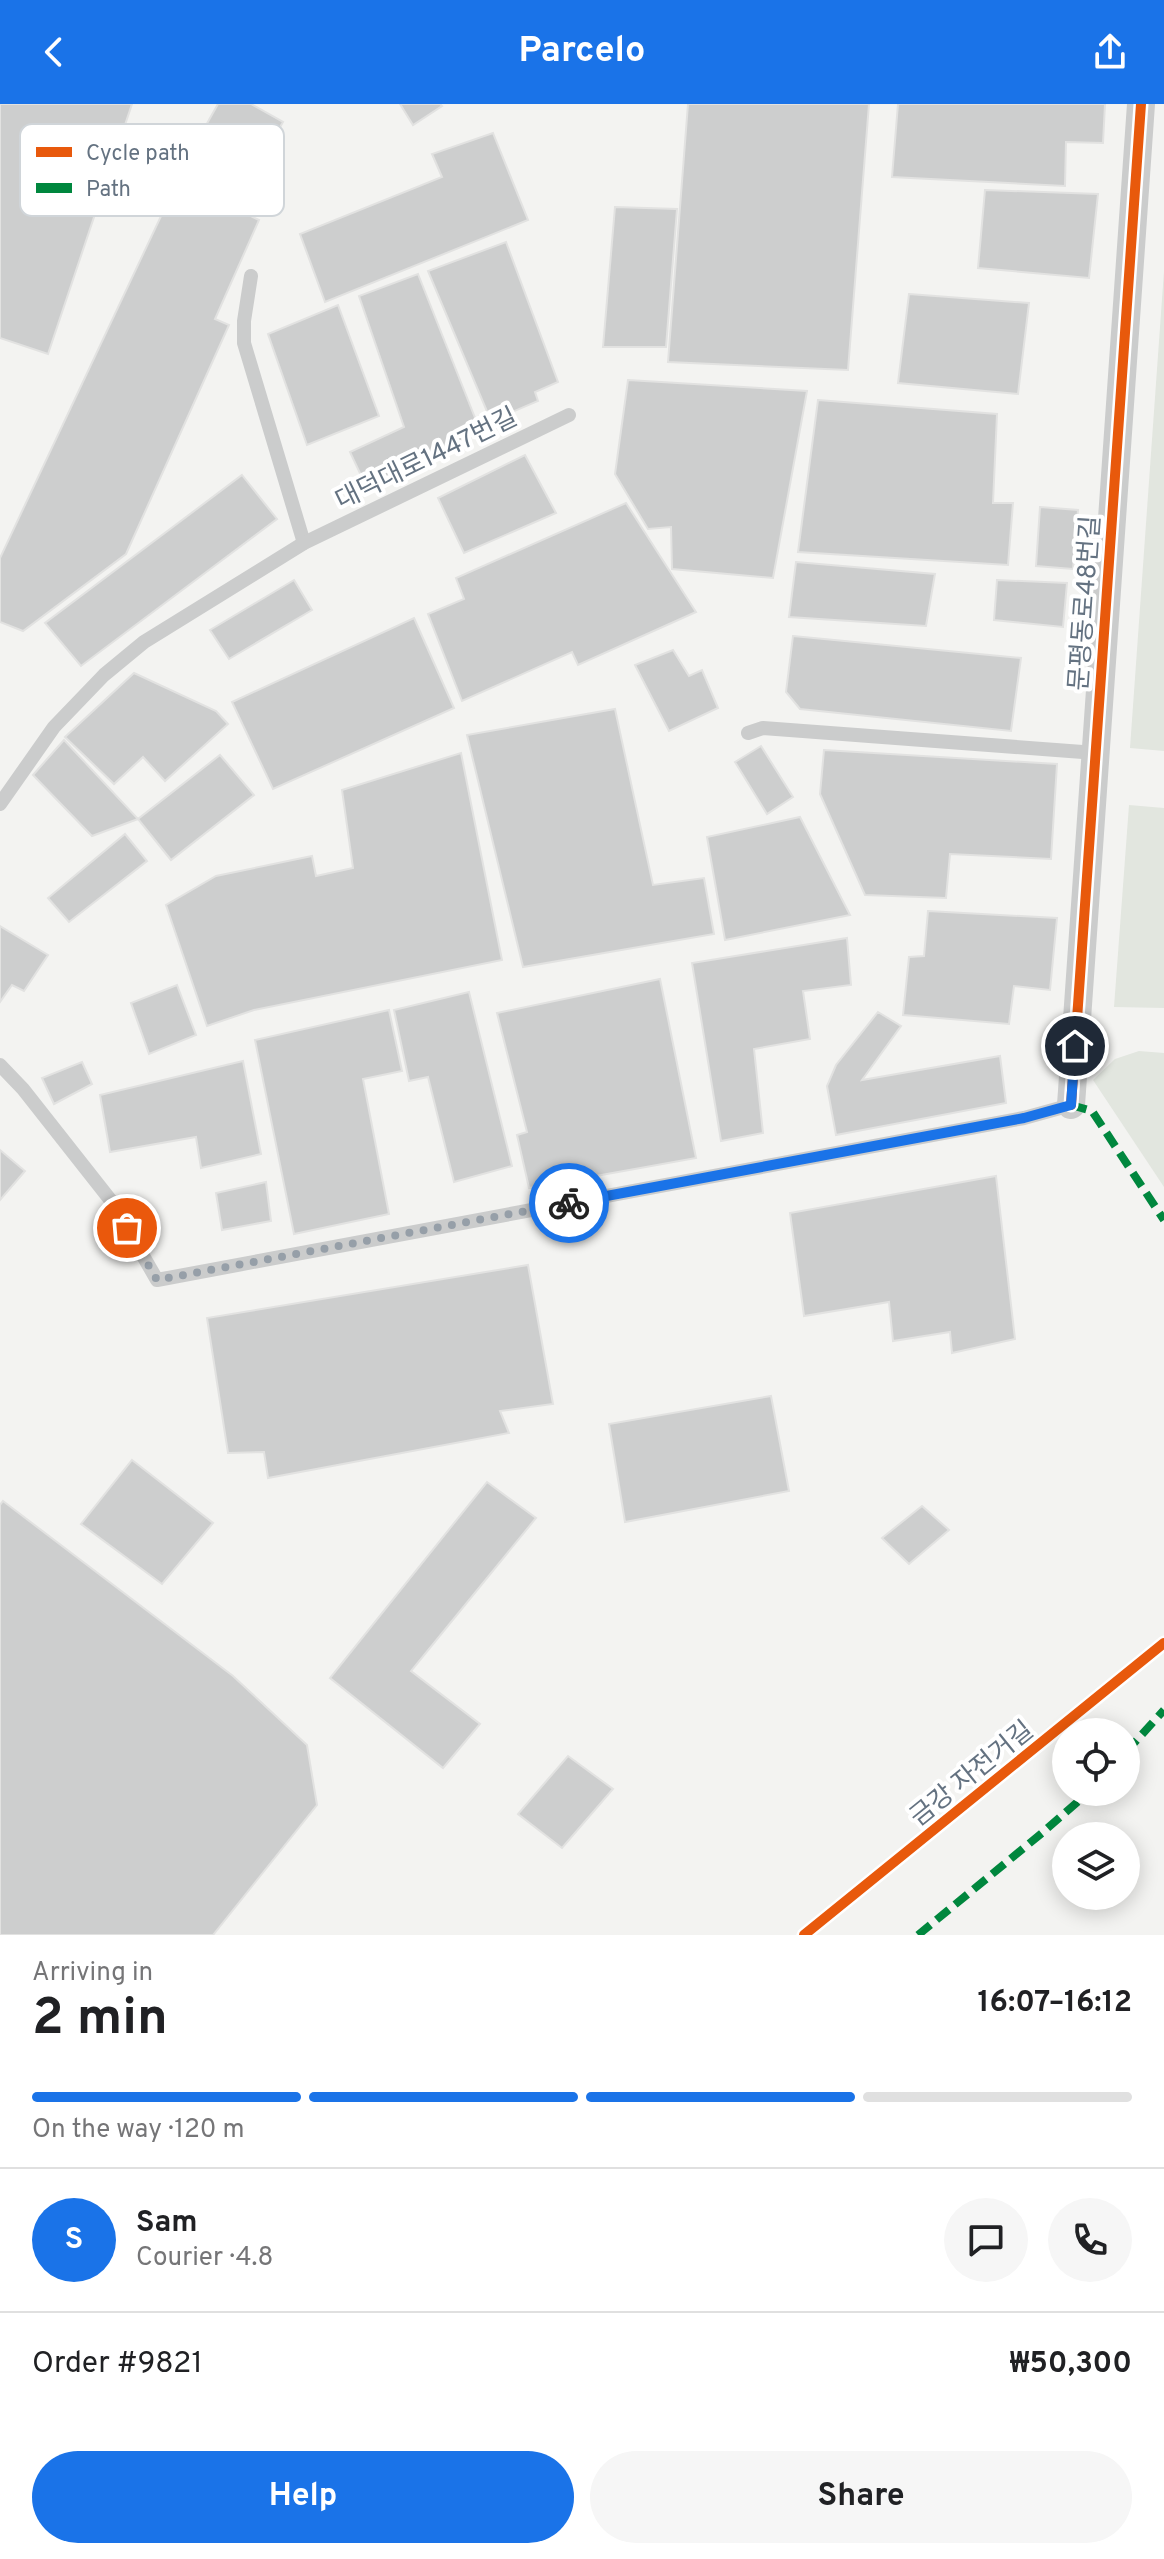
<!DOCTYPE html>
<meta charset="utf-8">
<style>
body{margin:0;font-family:Overpass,"Noto Sans KR",sans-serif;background:#f6f6f6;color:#202124;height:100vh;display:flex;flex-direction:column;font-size:30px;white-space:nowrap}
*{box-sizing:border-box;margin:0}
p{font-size:26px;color:#757577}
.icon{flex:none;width:44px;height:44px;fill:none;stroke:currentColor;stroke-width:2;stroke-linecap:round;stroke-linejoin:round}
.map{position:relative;height:1831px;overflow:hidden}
.side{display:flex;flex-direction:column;background:#fff;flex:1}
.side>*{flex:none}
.buttons{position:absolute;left:1052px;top:1614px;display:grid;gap:16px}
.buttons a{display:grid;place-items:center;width:88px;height:88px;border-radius:50%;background:#fff;box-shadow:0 4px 20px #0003;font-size:40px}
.pin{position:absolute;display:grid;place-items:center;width:68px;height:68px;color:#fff;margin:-34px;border:4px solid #fff;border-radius:50%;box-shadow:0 2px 8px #0007}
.courier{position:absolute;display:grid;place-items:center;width:80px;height:80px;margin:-40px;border:6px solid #1a73e8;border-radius:50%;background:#fff;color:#222;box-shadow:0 2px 10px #0007}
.overview em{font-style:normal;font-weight:700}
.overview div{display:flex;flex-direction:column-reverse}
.overview{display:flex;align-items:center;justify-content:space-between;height:136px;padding:0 32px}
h1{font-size:52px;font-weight:700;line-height:60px}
.bar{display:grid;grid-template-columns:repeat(4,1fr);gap:12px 8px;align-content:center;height:96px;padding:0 32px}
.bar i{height:10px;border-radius:6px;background:#e0e0e0}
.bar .active{background:#1a73e8}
.bar p{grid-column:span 4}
.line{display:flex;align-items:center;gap:20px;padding:0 32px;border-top:2px solid #e0e0e0}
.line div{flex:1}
.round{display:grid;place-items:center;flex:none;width:84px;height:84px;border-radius:42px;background:#f6f6f6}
.primary-button{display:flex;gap:16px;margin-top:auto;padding:16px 32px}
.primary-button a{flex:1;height:92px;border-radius:48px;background:#1a73e8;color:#fff;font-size:32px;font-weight:700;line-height:92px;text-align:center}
.primary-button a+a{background:#f6f6f6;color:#202124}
header{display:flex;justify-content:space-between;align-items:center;height:104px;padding:0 32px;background:#1a73e8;color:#fff;font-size:36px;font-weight:700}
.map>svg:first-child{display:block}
.green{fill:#e2e6df}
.building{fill:#cdcece;stroke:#e2e2e1;stroke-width:2}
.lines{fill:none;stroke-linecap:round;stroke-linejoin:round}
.service{stroke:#cbcccc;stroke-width:14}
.minor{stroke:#cbcccc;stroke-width:28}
.quiet{stroke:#00873e;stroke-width:8;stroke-dasharray:16 8;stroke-linecap:butt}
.cycleway-casing{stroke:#fff;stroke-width:15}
.cycleway{stroke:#e8590c;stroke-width:10}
.done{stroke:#969fa8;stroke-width:8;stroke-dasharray:0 14.4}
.route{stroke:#1a73e8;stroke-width:10}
.labels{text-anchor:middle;stroke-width:8;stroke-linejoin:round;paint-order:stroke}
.street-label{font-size:26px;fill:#647281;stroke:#fff}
.key{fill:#fff;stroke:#d0d5d9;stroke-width:2}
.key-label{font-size:22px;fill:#647281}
</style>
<header><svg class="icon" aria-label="back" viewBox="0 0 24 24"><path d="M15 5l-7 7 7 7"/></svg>Parcelo<svg class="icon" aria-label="share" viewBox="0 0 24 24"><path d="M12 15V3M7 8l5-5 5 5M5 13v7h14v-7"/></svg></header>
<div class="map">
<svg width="1164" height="1831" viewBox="0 0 1164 1831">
<rect width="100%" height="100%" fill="#f3f3f1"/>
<g class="green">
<polygon points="1164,167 1164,647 1130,644"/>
<polygon points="1129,701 1164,704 1164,904 1114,903"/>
<polygon points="1139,947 1164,949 1164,1083 1093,976 1115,955"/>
</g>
<g class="building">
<polygon points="0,0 132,0 48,250 0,234"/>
<polygon points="218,0 251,0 283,18 238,98 180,67"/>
<polygon points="400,0 440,0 442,2 413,21"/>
<polygon points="688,0 869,0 848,266 668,258"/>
<polygon points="898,0 1105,0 1103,39 1066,38 1065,82 892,73"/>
<polygon points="493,29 528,116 325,198 300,130 442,73 432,50"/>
<polygon points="178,76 259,116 215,215 229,221 126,450 23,527 0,518 0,454"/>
<polygon points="985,86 1098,90 1089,174 978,164"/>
<polygon points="615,103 677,105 666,243 603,243"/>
<polygon points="506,138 558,278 535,288 538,297 491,317 428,167"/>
<polygon points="418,170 481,329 366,382 350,348 404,323 359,192"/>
<polygon points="909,190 1029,199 1018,290 898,279"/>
<polygon points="338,201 379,312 307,341 268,230"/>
<polygon points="628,276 807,287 773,474 672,465 671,423 648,425 615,370"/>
<polygon points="818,296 997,310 993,399 1013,399 1008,461 798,448"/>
<polygon points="525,351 556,409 464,449 438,394"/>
<polygon points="242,371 277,415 81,562 45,519"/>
<polygon points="626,399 696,508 578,561 572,548 462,597 428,510 464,495 456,474"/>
<polygon points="1040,403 1078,406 1073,465 1036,462"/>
<polygon points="796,458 935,470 926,522 789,513"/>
<polygon points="294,476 312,506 229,555 210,526"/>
<polygon points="997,476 1067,479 1063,523 994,516"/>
<polygon points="414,514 454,604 273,685 232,598"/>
<polygon points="793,532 1021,554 1011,627 800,605 786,588"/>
<polygon points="673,546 689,572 702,566 718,604 669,627 635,561"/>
<polygon points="134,569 216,607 228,620 165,677 143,653 114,680 65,633"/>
<polygon points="615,605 653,781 704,774 714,830 523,863 467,631"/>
<polygon points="64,636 138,715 92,732 33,671"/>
<polygon points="761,642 793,693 767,710 735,658"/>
<polygon points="824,646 1057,660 1051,755 950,750 946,794 865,791 820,690"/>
<polygon points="461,649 502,856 254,906 207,922 166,801 216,772 312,752 316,772 353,764 342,686"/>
<polygon points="220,651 254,691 171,756 138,715"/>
<polygon points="800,713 850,811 725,836 707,733"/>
<polygon points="125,730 147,757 69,818 48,794"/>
<polygon points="928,807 1057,814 1050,886 1014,882 1009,920 903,911 909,853 924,852"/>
<polygon points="0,822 48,851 24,887 12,881 0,898"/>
<polygon points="847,834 851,881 803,887 810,935 754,945 763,1029 721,1037 692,859"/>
<polygon points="660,875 696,1054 529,1084 517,1031 527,1028 497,909"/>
<polygon points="177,881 196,931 149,950 131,899"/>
<polygon points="469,888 512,1062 454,1078 428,973 409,977 394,906"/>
<polygon points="389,906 402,967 363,975 389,1110 294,1130 255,936"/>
<polygon points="878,908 901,922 862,976 1000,952 1006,999 836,1031 827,982 836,961"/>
<polygon points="243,957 261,1050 201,1064 196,1033 110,1048 100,991"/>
<polygon points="82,958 92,980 54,1000 42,974"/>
<polygon points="0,1046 25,1067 0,1096"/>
<polygon points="996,1072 1015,1235 952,1249 950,1228 893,1237 889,1198 804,1212 790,1109"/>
<polygon points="266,1078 271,1117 222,1126 216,1089"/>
<polygon points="528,1161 553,1300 500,1307 509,1329 268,1374 264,1348 228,1349 207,1214"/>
<polygon points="771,1292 789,1387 625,1418 609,1320"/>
<polygon points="132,1356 213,1419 162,1480 81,1420"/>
<polygon points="487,1378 536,1414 411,1567 480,1620 443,1664 330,1574"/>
<polygon points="3,1397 233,1572 307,1641 317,1701 213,1831 0,1831 0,1401"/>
<polygon points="922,1402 949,1426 909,1460 882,1434"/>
<polygon points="568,1652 613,1685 562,1744 518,1710"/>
</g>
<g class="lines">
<g class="service">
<polyline points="251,172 244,217 244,239 304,439"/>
<polyline points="748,629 763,624 1096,649"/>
<polyline points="0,700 54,623 104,571 144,538 304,439 569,311"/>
<polyline points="0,961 23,985 112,1098 157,1176 1024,1014 1071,1001"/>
</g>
<polyline class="minor" points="1071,1001 1141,0"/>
<g class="quiet">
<polyline points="1071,1001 1092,1007 1164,1116"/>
<polyline points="1126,1648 1164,1606"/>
<polyline points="918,1831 1042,1729 1089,1688"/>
</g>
<g class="cycleway-casing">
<g id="cycleway">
<polyline points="1071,1001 1141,0"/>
<polyline points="804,1831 1164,1539"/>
</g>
</g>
<use href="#cycleway" class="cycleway"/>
</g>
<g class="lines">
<polyline class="done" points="127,1124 157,1176 569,1099"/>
<polyline class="route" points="569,1099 1024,1014 1071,1001 1075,942"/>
</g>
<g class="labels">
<g class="street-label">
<text transform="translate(426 354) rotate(-26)" y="9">대덕대로1447번길</text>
<text transform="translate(1084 499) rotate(-86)" y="9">문평동로48번길</text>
<text transform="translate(971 1669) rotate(-39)" y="9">금강 자전거길</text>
</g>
</g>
<rect x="20" y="20" width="264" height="92" rx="12" class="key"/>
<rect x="36" y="43" width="36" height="10" fill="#e8590c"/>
<rect x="36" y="79" width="36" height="10" fill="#00873e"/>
<g class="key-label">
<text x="86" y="56">Cycle path</text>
<text x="86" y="92">Path</text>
</g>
</svg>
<div class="buttons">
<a><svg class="icon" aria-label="locate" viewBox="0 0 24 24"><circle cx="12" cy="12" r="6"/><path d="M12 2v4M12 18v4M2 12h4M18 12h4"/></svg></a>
<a><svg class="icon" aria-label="layers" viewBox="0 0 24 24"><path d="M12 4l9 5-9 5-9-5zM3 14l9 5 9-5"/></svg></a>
</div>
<div class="pin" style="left:127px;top:1124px;background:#ea580c"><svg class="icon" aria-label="bag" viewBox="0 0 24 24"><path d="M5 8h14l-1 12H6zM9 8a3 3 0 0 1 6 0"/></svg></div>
<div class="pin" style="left:1075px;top:942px;background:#1f2937"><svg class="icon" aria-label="home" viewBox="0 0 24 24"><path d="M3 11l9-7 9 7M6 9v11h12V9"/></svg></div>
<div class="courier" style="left:569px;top:1099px"><svg class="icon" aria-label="bike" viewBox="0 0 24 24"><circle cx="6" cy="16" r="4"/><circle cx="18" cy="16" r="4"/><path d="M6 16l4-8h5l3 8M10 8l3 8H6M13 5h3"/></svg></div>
</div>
<section class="side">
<div class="overview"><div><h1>2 min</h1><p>Arriving in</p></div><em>16:07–16:12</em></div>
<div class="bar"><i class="active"></i><i class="active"></i><i class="active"></i><i></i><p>On the way · 120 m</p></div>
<div class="line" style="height:144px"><b class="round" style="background:#1a73e8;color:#fff">S</b><div><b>Sam</b><p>Courier · 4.8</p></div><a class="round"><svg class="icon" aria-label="chat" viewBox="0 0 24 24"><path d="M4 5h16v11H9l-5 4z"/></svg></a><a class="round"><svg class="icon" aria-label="phone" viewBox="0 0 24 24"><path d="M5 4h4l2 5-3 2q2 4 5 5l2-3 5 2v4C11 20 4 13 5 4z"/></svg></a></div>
<div class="line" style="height:104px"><div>Order #9821</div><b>₩50,300</b></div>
<div class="primary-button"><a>Help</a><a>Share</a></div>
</section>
